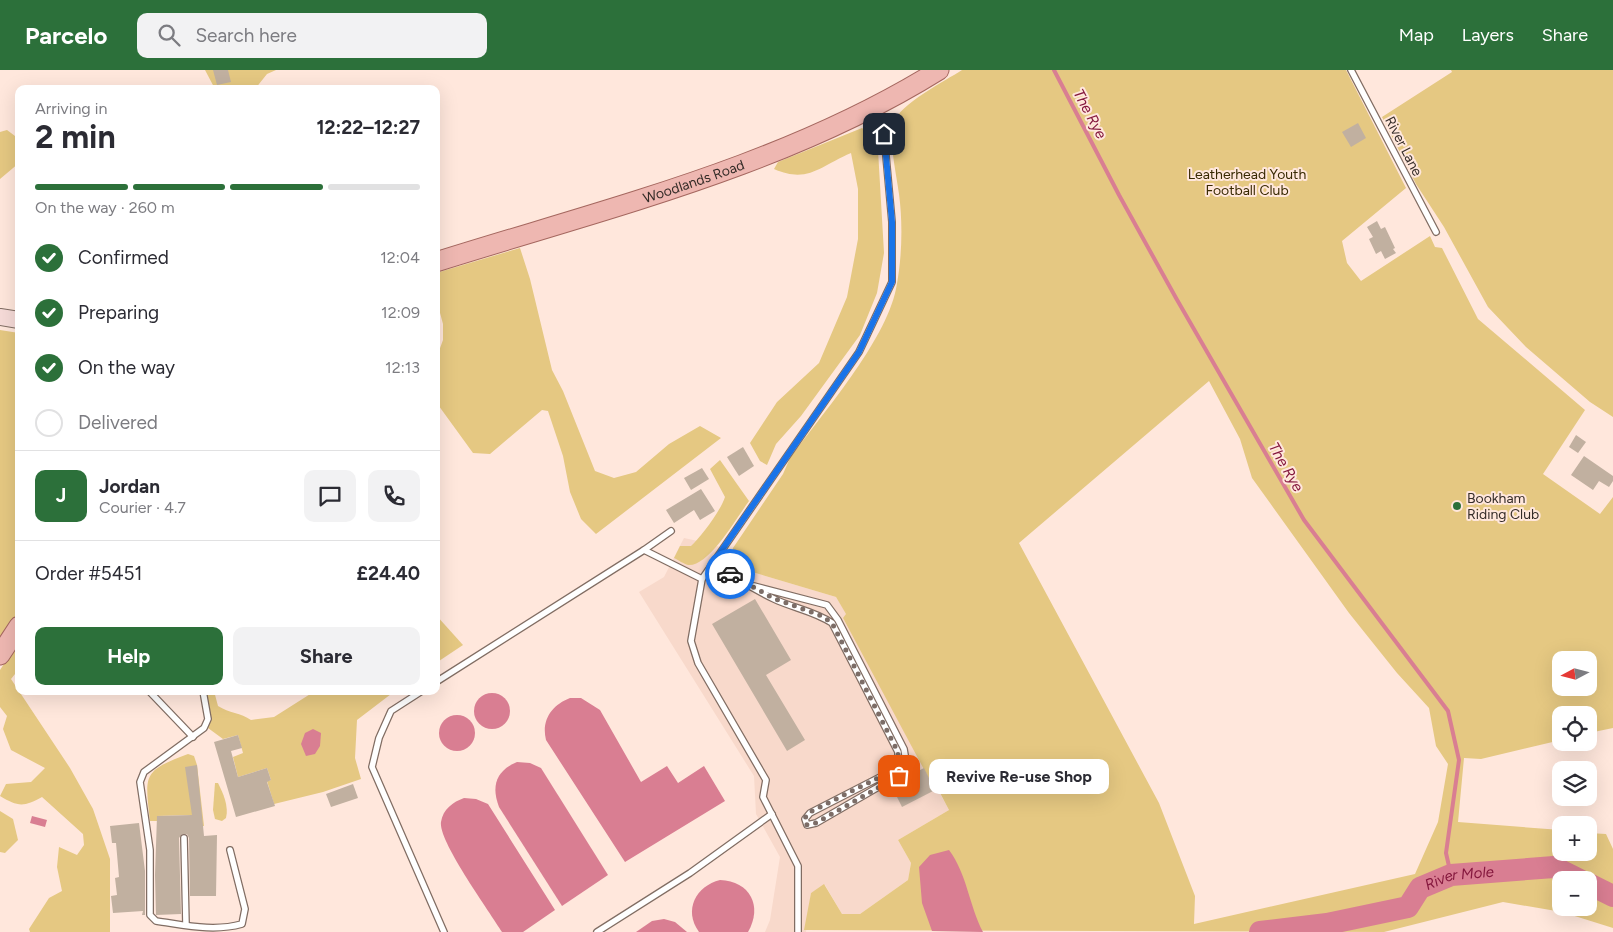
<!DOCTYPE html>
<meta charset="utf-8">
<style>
body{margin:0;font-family:Figtree,sans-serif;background:#f2f2f3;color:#2b2b33;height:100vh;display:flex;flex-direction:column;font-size:19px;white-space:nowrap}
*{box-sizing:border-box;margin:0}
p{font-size:16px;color:#7c7c81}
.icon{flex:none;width:28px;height:28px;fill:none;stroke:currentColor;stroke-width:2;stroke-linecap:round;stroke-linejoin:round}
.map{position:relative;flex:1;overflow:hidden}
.sheet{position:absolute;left:15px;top:15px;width:425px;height:610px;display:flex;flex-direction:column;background:#fff;border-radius:10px;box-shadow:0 5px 20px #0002}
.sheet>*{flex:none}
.needle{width:32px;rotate:263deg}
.buttons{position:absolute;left:1552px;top:581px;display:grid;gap:10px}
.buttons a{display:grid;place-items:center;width:45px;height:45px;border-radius:10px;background:#fff;box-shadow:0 5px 20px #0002;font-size:25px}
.pin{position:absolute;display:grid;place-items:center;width:42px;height:42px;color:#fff;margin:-21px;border-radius:10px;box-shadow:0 2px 8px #0006}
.courier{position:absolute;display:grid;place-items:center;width:50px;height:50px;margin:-25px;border:4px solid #1a73e8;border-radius:50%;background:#fff;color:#222;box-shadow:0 1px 6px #0007}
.bubble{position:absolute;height:35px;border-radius:10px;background:#fff;box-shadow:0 5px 20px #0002;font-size:16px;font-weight:700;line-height:35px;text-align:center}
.summary em{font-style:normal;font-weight:700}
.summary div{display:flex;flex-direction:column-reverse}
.summary{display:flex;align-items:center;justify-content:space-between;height:85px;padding:0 20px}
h1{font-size:32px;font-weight:700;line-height:38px}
.bar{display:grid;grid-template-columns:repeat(4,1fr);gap:8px 5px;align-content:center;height:60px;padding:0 20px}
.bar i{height:6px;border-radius:4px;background:#e1e1e2}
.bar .on{background:#2c703a}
.bar p{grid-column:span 4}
.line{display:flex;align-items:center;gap:12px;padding:0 20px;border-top:1px solid #e1e1e2}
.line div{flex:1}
.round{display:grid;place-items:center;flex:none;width:52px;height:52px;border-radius:10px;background:#f2f2f3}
ol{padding:0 20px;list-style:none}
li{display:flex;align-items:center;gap:15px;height:55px}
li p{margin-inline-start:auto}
li .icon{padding:5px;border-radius:50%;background:#2c703a;color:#fff;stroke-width:4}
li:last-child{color:#7c7c81}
li i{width:28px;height:28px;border:2px solid #e1e1e2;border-radius:50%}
.cta{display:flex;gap:10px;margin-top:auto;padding:10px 20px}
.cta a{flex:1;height:58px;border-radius:10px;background:#2c703a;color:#fff;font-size:20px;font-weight:700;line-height:58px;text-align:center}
.cta a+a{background:#f2f2f3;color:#2b2b33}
header{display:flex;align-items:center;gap:30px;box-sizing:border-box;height:70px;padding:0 25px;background:#2c703a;color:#fff}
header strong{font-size:24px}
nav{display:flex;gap:28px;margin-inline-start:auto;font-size:18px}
.search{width:350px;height:45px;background:#f2f2f3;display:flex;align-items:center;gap:12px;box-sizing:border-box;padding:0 18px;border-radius:10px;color:#7c7c81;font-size:19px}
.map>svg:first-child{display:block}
.built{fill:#f8d9cb}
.green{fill:#e5c882;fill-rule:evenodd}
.water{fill:#d97e92}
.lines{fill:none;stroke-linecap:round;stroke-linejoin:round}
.stream{stroke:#d97e92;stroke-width:4}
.river{stroke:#d97e92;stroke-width:22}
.building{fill:#c1b0a0}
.lane-casing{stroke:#816d63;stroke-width:8}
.secondary-casing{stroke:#816d63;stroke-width:18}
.primary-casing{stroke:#a5675f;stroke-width:21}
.lane{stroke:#fff;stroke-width:5.5}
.secondary{stroke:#f6dbd8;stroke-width:16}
.primary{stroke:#eeb7b1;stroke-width:19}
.done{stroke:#7c6d67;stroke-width:5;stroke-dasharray:0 9}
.route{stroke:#1a73e8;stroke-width:6}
.poi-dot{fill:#2c703a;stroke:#ffe7dc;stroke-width:2}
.labels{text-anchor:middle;stroke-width:4;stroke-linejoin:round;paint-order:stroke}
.street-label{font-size:14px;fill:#352c28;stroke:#ffe7dc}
.park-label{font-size:14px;fill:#382902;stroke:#ffe7dc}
.poi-label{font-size:14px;fill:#352c28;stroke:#ffe7dc;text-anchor:start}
.water-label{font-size:15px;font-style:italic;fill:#85183e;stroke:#ffe7dc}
</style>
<header>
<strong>Parcelo</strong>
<div class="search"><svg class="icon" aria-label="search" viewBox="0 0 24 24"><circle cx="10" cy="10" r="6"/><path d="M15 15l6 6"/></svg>Search here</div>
<nav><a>Map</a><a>Layers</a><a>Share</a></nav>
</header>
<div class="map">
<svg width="1613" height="862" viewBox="0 0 1613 862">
<rect width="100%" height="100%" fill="#ffe7dc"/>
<polygon class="built" points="684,468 716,475 731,485 742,499 836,527 847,545 843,548 949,740 898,770 911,793 908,810 860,844 842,844 825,815 811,823 806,862 765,862 770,850 780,787 756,744 754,706 639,522 664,507"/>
<g class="green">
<polygon points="205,0 276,0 267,4 255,19 215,19"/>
<path d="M 962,0 L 1346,0 L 1406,118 L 1342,171 L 1347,193 L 1361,211 L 1430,166 L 1435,177 L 1442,178 L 1478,249 L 1585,340 L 1543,404 L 1600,444 L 1613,427 L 1613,658 L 1589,663 L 1589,645 L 1561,645 L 1561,670 L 1481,689 L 1464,688 L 1458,752 L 1561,760 L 1561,782 L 1589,782 L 1589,763 L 1606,764 L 1613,779 L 1613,858 L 1562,842 L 1503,832 L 1384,862 L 804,860 L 811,823 L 824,814 L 842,844 L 860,844 L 908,810 L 911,793 L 898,770 L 949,740 L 939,721 L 935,720 L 843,548 L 846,544 L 836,527 L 742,499 L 731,485 L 733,478 L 783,404 L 790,388 C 823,343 885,272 896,219 C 902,189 903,154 899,124 C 897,108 888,67 893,53 C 900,34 945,11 962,0 ZM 1209,311 L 1240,369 L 1252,408 L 1349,543 L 1397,603 L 1429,638 L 1436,676 L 1448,694 L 1438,752 L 1415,804 L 1194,854 L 1195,826 L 1159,733 L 1019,473 ZM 1561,590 L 1589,590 L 1589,618 L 1561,618 ZM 1561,810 L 1589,810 L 1589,838 L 1561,838 Z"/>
<polygon points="1451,0 1613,0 1613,347 1590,332 1526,277 1488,237 1444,157 1416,114 1382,47 1452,2"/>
<path d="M 862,58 L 872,66 L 878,80 L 884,183 L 877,223 L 860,265 L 801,346 L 776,374 L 767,395 L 760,391 L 750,373 L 777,332 L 819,293 L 847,227 L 858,169 L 858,119 L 851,83 C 820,96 808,114 774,99 L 778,92 Z"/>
<polygon points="7,60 19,69 19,93 0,109 0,62"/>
<polygon points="520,178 530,209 552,300 563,321 595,401 614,408 636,402 669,374 700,356 721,368 596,464 581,449 570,422 563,386 548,341 542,340 490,384 473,383 436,332 436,289 443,270 443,254 436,228 436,203"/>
<polygon points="0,260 19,263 19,542 0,571"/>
<path d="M 720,390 L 749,431 C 737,447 709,497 688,495 C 684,494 678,490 674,488 L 680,476 L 691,476 C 701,467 721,440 725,427 L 710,399 Z"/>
<polygon points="436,545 463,575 436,593"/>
<path d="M 19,571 L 19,599 L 11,609 L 70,698 L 93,739 L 110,789 L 110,862 L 30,862 L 29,859 L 49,828 L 62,821 L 57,797 L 59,777 L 77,785 L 84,775 L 83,764 L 42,727 C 24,737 18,737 0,726 L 6,714 L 31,712 L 45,698 L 11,680 L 3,659 L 7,646 L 0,637 L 0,600 Z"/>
<path d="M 206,621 L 214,621 L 218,636 C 229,643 241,643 251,650 L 274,647 L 315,621 L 395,621 L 357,650 L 355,688 L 361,709 L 323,722 L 274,734 L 267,711 L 271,710 L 267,698 L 238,707 L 233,687 L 243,683 L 238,665 L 223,669 L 208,658 L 210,645 Z"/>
<path d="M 188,684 L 194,686 L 197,695 L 204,756 L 190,757 L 190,745 L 157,746 L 157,751 L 150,751 C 145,705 142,701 188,684 Z"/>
<path d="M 215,713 L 218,713 C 223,723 229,736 226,748 L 222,751 L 215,749 L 213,740 Z"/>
<polygon points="0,741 13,749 18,770 5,783 0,782"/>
</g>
<g class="water">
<circle cx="492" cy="641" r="18"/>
<path d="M 570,628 L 581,628 L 600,640 L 641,712 L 667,696 L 678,713 L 704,696 L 725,731 L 625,792 L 546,670 C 541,650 552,635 570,628 Z"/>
<circle cx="457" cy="663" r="18"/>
<polygon points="313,659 321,663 320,676 315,684 306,686 301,674 305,663"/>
<path d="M 517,692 L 530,693 L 541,698 L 608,805 L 562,836 L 499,737 C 491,716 496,701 517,692 Z"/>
<path d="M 464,728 L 476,729 L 488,734 L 555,840 L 523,862 L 502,862 C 490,842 438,771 441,752 C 443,739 453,732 464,728 Z"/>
<polygon points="32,746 47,750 45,757 30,753"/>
<path d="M 949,780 C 967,804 969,835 983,862 L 932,861 L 922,833 L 919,797 L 930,785 Z"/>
<path d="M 720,810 C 750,811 763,836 748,862 L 699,862 C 683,840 696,816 720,810 Z"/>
<polygon points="664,849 675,852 687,862 636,862 652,851"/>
</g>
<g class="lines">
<polyline class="stream" points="1054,0 1119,125 1176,228 1304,450 1448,641 1459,690 1446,783 1451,805"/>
<g class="river">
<polyline points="1589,814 1613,826"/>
<path id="s1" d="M 1260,862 L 1327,854 L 1408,837 L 1420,818 L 1451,805 L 1554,797 L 1580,810"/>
</g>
</g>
<g class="building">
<polygon points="213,0 228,0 231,12 217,15"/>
<polygon points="1358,53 1366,68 1351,77 1342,62"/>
<polygon points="1377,151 1381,159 1385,157 1395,178 1393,179 1396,183 1385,189 1381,181 1376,184 1369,169 1373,167 1367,157"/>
<polygon points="1576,365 1586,372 1578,383 1569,377"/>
<polygon points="743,377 754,396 739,406 727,387"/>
<polygon points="1584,386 1613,406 1613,411 1609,417 1599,411 1593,420 1571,405"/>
<polygon points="702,398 709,409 691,420 684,408"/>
<polygon points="701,419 715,441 700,450 694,440 674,453 666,440"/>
<polygon points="755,529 791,590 766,605 805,670 787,681 712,554"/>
<polygon points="238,665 242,678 231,681 238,707 267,698 271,710 267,712 275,736 236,747 214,672"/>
<polygon points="197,695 204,766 217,765 216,826 190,826 189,768 187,764 182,764 179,768 181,844 156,845 155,805 157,746 192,745 185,697"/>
<polygon points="924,698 935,720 902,737 891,715"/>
<polygon points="353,714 358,728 331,737 326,724"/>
<polygon points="139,753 145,801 145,845 142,845 143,841 113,843 111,826 117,825 115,808 119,807 116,773 112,773 110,756"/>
</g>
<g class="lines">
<g class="lane-casing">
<g id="lane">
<polyline points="1351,0 1436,162"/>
<polyline points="644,480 671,461"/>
<path d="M 715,490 C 732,506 753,519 774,529 C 793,538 814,541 832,553 L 898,682 L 898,693 L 890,702 L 810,743 L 805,749 L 807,755 L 816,753 L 899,705 L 906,691 L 904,679 L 838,550 L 827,535 L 754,516"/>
<polyline points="436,612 644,480 702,509"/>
<polyline points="149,621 193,667"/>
<path d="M 203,621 L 208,649 L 204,658 L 144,702 L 140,712 L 150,780 L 150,845 L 156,851 C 185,855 213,862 242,854 L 245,839 L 230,780"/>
<polyline points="422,621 391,641 379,668 372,697 444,862"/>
<polyline points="184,768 186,855"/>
<polyline points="597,862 690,803 772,744"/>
<polyline points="798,862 798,796 763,727 766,710 698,593 691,571 702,509 859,282 892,212 892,152 884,64 874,40"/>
</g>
</g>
<g class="secondary-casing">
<polyline id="secondary" points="0,247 19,250"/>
</g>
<g class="primary-casing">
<g id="primary">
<path id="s2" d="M 436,192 C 607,138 785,96 939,0"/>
<polyline points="0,585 19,556"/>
</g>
</g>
<use href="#lane" class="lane"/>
<use href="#secondary" class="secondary"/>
<use href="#primary" class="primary"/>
</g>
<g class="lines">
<polyline class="done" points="730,504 773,528 822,546 832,553 898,682 898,694 890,702 810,742 804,749 807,755 816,753 899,706"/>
<polyline class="route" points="730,504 715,490 859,282 892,212 892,152 884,64"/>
</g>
<circle class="poi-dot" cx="1457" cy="436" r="5"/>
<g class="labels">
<g class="street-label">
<text transform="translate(1404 76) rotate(63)" y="5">River Lane</text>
<text dy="5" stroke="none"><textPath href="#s2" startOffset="270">Woodlands Road</textPath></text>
</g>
<g class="park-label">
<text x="1247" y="109">Leatherhead Youth<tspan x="1247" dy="16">Football Club</tspan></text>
</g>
<g class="poi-label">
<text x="1467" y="433">Bookham<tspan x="1467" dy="16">Riding Club</tspan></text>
</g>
<g class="water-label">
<text transform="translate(1090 44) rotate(62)" y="5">The Rye</text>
<text transform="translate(1286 397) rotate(60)" y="5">The Rye</text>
<text dy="5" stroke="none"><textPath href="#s1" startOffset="214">River Mole</textPath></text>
</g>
</g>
</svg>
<div class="buttons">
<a><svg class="needle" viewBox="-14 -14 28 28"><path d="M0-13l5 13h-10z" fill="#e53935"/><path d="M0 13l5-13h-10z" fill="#7c7c81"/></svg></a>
<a><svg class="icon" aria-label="locate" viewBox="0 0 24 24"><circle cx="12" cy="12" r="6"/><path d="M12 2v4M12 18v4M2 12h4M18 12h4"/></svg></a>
<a><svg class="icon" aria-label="layers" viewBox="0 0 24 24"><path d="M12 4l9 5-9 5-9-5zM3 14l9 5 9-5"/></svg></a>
<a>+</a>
<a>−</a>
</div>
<div class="pin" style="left:899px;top:706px;background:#ea580c"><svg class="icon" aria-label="bag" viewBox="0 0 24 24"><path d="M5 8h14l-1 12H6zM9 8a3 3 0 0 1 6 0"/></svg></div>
<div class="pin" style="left:884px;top:64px;background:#1f2937"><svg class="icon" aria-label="home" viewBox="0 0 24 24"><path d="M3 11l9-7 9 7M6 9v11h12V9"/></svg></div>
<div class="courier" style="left:730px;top:504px"><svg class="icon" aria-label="car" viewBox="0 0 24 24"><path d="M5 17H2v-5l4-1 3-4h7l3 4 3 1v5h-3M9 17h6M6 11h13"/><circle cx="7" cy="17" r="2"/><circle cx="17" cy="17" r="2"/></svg></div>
<div class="bubble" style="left:929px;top:689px;width:180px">Revive Re-use Shop</div>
<section class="sheet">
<div class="summary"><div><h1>2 min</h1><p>Arriving in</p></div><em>12:22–12:27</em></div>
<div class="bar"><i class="on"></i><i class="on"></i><i class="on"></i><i></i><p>On the way · 260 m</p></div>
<ol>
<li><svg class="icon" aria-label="check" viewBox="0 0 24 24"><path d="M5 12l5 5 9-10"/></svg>Confirmed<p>12:04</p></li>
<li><svg class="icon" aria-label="check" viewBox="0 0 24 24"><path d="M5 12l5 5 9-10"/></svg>Preparing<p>12:09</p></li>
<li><svg class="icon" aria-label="check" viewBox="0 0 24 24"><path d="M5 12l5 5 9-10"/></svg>On the way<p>12:13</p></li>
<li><i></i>Delivered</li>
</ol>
<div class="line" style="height:90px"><b class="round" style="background:#2c703a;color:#fff">J</b><div><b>Jordan</b><p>Courier · 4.7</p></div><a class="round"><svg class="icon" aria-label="chat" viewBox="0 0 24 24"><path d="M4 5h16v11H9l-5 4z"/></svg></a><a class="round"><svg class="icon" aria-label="phone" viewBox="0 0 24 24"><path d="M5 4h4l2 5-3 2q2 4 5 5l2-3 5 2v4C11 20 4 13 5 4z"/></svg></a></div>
<div class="line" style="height:65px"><div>Order #5451</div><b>£24.40</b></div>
<div class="cta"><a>Help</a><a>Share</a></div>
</section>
</div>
